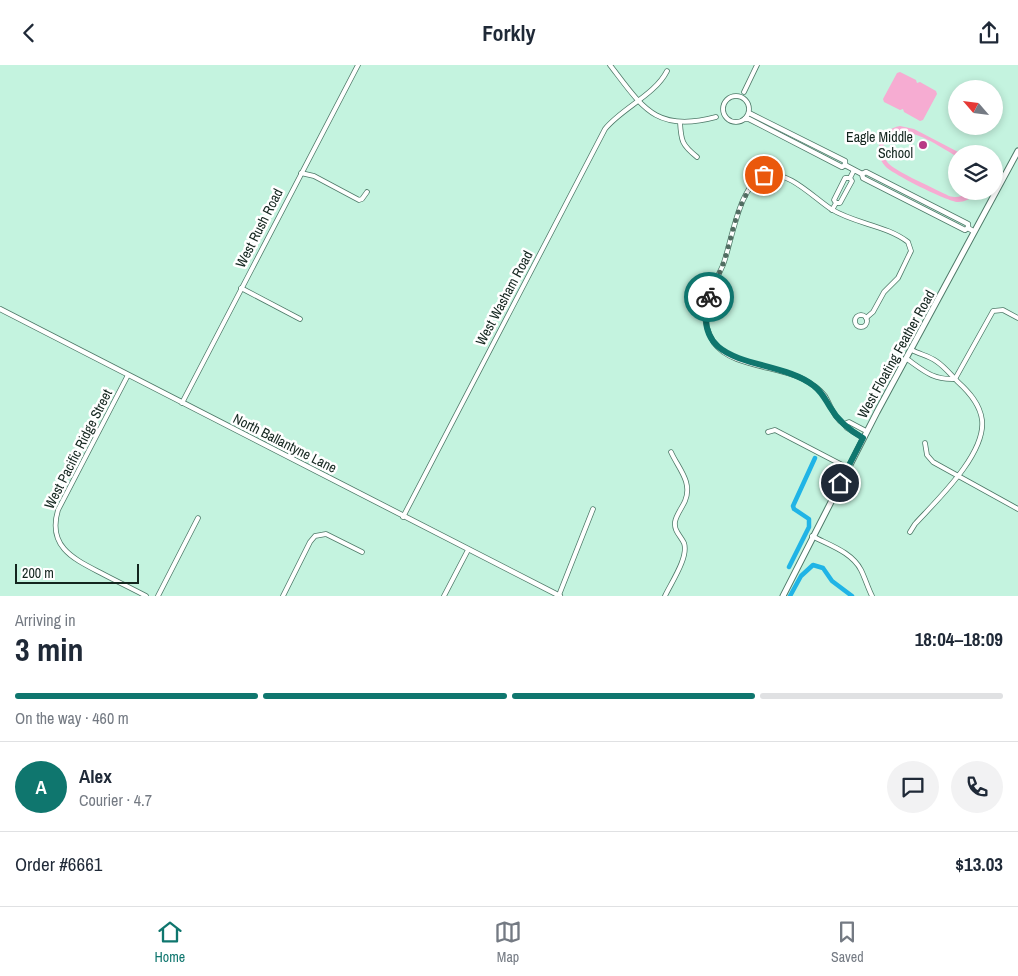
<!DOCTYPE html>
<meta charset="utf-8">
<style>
body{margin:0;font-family:"Archivo Narrow",sans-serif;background:#f2f2f3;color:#1f2937;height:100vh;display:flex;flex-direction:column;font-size:19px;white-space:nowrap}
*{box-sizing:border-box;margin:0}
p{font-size:16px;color:#747a83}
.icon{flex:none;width:28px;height:28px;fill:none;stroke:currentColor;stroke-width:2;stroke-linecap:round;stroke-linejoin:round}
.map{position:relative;height:531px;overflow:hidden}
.drawer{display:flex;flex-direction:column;background:#fff;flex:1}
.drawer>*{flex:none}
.needle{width:32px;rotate:298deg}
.buttons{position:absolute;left:948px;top:15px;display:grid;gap:10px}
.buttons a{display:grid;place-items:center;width:55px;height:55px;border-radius:50%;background:#fff;box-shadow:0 2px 8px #0003;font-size:25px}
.scale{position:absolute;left:15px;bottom:12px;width:124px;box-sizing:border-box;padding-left:5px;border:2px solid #13251e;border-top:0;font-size:14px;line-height:18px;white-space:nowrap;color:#13251e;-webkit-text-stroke:4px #fff;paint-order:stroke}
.pin{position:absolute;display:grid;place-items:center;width:42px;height:42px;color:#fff;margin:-21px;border:2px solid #fff;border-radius:50%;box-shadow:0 1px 5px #0007}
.courier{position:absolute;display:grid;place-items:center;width:50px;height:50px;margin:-25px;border:4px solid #0f766e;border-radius:50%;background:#fff;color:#222;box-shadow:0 1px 6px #0007}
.headline em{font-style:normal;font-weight:700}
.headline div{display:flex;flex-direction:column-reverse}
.headline{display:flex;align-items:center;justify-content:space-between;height:85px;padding:0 15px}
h1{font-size:32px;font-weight:700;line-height:38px}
.bar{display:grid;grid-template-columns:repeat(4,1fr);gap:8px 5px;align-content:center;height:60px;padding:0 15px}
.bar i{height:6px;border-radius:4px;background:#e0e1e3}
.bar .current{background:#0f766e}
.bar p{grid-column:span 4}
.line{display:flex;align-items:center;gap:12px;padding:0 15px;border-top:1px solid #e0e1e3}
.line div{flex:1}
.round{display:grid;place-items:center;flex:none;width:52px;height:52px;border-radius:26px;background:#f2f2f3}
header{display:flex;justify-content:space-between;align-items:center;height:65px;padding:0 15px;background:#fff;font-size:22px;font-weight:700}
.dock{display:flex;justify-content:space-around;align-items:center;height:70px;border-top:1px solid #e0e1e3;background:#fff;font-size:14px;color:#747a83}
.dock a{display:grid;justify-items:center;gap:2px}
.dock .current{color:#0f766e}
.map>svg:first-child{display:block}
.green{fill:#f6acd2}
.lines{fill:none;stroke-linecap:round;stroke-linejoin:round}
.canal{stroke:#20b4e6;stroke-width:4.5}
.minor-casing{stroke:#4e7968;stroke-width:5.5}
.tertiary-casing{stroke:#4e7968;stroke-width:6}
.secondary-casing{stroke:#4e7968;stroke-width:7}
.minor{stroke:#fff;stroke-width:4}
.tertiary{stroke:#fff;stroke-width:4.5}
.secondary{stroke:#fff;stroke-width:5}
.done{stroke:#516d62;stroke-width:5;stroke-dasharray:0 9}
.route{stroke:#0f766e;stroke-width:6}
.poi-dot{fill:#b83985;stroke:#fff;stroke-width:2}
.labels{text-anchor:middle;stroke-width:5;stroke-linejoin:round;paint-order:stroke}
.poi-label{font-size:14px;fill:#13251e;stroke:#fff;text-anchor:end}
.street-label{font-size:14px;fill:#13251e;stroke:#fff}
</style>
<header><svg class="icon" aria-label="back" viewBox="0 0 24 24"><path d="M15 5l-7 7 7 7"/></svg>Forkly<svg class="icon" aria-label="share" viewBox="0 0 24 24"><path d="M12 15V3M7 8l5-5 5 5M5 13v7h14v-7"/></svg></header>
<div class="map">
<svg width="1018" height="531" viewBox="0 0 1018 531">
<rect width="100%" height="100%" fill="#c4f3df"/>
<g class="green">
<polygon points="900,7 916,15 917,18 920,17 936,26 937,29 923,55 920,56 904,47 903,44 900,45 884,37 883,34 897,8"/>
<path d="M 900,61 L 914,64 L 962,89 L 956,89 L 956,91 C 940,82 897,51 885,76 C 881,83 883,92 888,98 C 896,107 936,124 949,131 C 963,135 966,126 977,126 C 972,133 966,137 958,137 C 948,137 893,109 886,102 C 871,87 881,64 900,61 Z"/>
</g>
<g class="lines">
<g class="canal">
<polyline points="789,502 809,462 809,454 794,444 793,441 815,393"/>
<polyline points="790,531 801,511 813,500 823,503 832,516 852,531"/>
</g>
<g class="minor-casing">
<g id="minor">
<path d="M 610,0 C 643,43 656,68 716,52"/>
<polyline points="744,27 757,0"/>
<circle cx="736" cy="44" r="13"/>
<path d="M 680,57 C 681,76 682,80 697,92"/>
<polyline points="301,108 314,111 359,135 362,134 367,127"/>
<polyline points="836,138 840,138 852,116 850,113"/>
<polyline points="832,145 836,138 834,135 845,113 850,113 854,105"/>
<polyline points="241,223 300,254"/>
<circle cx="861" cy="256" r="6"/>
<path d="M 907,294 C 924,306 933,315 955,314"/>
<path d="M 128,310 L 58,445 C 47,482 74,494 101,508 C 116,516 131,523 146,531"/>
<polyline points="955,314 993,246 1003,245 1018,253"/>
<polyline points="182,338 358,0"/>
<path d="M 844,359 C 834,353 831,341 825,331 C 819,323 809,317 801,313 C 776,301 730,301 714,278 C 708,268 704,257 705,245 C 707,229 717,214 723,200 C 732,177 739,117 766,110 C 788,105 814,133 831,144 C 855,159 886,160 908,177 L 911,186 L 898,213 L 884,227 L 873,247 L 866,253"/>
<polyline points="768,367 775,365 848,403"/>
<polyline points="863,373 847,363 844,359 849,357 866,366"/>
<polyline points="925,378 927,390 933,397 1018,444"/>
<path d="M 403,452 L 605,64 C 622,43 655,30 667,6"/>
<path d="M 910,467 L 915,459 C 937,435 986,389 982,355 C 980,339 969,327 958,317 C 950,309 945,302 936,296 C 929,291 919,289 912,285"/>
<path d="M 812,471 C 829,480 852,487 861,505 C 865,513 868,523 872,531"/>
<polyline points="559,530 593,444"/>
<polyline points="158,531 198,453"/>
<polyline points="283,531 310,477 315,471 326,469 362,487"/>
<polyline points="444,531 468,485"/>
<path d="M 665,531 C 671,518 689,492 684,478 C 680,470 674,466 675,457 C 676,450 682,443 685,436 C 693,417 678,403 671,387"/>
</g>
</g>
<g class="tertiary-casing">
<g id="tertiary">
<polyline points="749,48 845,96 845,100"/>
<polyline points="745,54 749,54 842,102 845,100 862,109 863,113 965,165 968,163 973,166"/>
<polyline points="862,109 866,107 968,159 968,163"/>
<polyline points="0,244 560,531"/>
</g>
</g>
<g class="secondary-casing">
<polyline id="secondary" points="783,531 877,347 1018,86"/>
</g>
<use href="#minor" class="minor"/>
<use href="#tertiary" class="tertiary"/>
<use href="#secondary" class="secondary"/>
</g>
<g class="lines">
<path class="done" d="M 709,232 C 713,220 720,209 724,196 C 734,167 737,128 764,110"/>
<path class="route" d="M 709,232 C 688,308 776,290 814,321 C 822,327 825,334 830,342 C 838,356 849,365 863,373 L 840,418"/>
</g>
<circle class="poi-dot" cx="923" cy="80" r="5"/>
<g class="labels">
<g class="poi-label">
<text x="913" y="77">Eagle Middle<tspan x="913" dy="16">School</tspan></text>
</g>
<g class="street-label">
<text transform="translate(259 163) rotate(-63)" y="5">West Rush Road</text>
<text transform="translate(504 233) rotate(-62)" y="5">West Washam Road</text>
<text transform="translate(896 289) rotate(-61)" y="5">West Floating Feather Road</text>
<text transform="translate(285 378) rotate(27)" y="5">North Ballantyne Lane</text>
<text transform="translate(78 384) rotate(-63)" y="5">West Pacific Ridge Street</text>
</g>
</g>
</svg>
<div class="buttons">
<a><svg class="needle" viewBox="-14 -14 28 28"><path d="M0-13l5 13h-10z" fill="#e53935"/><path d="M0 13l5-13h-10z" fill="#747a83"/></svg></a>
<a><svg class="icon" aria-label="layers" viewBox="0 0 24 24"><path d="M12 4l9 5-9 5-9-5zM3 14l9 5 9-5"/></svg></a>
</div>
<div class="scale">200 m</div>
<div class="pin" style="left:764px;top:110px;background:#ea580c"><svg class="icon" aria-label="bag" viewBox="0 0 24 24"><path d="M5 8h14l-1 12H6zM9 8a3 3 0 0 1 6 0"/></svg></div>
<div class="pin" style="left:840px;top:418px;background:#1f2937"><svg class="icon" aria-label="home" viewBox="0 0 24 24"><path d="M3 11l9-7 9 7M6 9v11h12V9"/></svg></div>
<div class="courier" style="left:709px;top:232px"><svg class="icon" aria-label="bike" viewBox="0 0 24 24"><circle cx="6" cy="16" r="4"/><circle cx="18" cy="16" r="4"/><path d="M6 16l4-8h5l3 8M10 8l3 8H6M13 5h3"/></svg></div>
</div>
<section class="drawer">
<div class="headline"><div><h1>3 min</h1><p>Arriving in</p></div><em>18:04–18:09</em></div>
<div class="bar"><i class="current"></i><i class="current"></i><i class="current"></i><i></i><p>On the way · 460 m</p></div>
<div class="line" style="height:90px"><b class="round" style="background:#0f766e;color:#fff">A</b><div><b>Alex</b><p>Courier · 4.7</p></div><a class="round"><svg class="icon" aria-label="chat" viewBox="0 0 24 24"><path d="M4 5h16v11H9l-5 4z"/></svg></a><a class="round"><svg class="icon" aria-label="phone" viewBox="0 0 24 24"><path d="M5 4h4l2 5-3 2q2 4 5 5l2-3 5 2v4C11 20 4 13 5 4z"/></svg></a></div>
<div class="line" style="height:65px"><div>Order #6661</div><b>$13.03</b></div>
</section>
<nav class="dock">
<a class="current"><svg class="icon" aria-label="home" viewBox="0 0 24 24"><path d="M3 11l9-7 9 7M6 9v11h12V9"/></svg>Home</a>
<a><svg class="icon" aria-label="map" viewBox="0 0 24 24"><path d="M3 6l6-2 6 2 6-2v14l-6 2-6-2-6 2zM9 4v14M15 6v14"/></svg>Map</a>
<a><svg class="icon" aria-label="saved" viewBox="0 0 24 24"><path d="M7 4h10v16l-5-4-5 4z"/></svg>Saved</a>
</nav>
